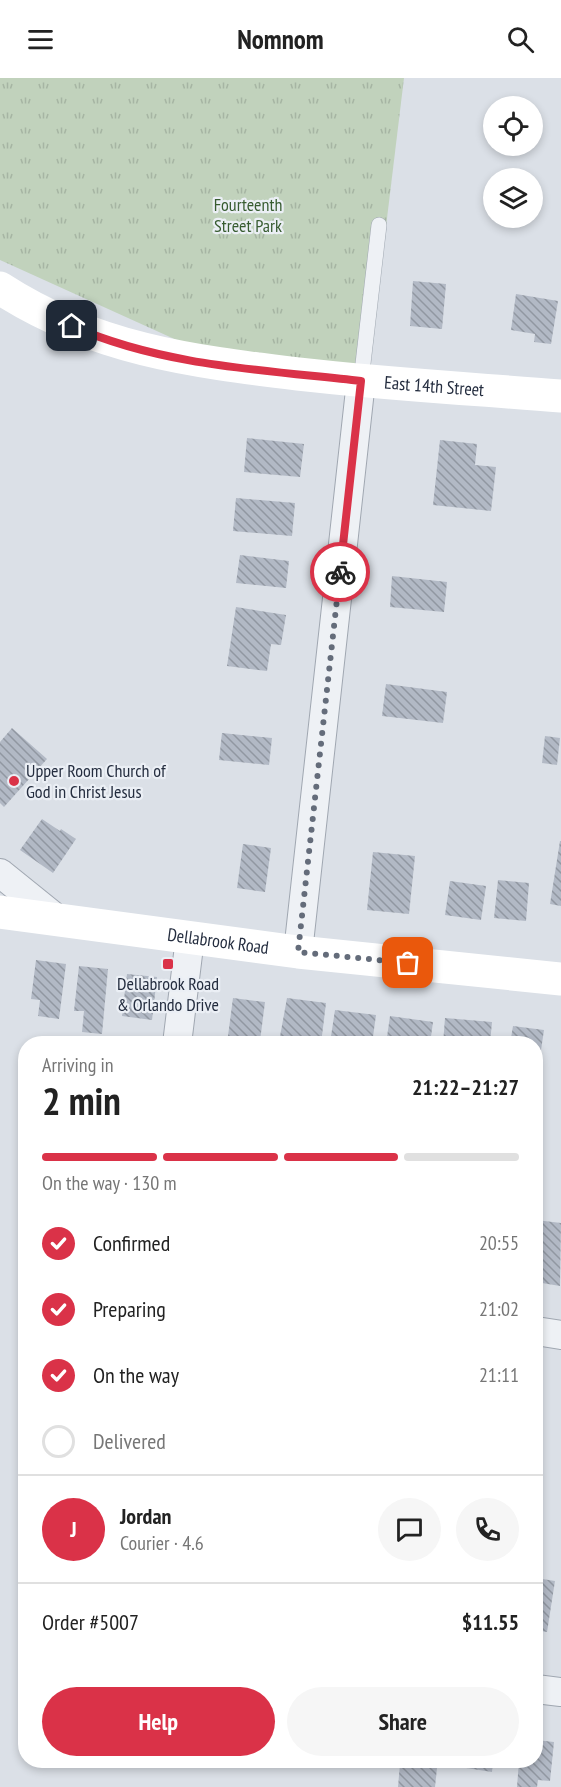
<!DOCTYPE html>
<meta charset="utf-8">
<style>
body{margin:0;font-family:"PT Sans Narrow",sans-serif;background:#f6f6f6;color:#222;height:100vh;display:flex;flex-direction:column;font-size:22px;white-space:nowrap}
*{box-sizing:border-box;margin:0}
p{font-size:20px;color:#767676}
.icon{flex:none;width:33px;height:33px;fill:none;stroke:currentColor;stroke-width:2;stroke-linecap:round;stroke-linejoin:round}
.map{position:relative;flex:1;overflow:hidden}
.details{position:absolute;left:18px;top:958px;width:525px;height:732px;display:flex;flex-direction:column;background:#fff;border-radius:24px;box-shadow:0 3px 9px #0003}
.details>*{flex:none}
.tools{position:absolute;left:483px;top:18px;display:grid;gap:12px}
.tools a{display:grid;place-items:center;width:60px;height:60px;border-radius:50%;background:#fff;box-shadow:0 3px 9px #0003;font-size:30px}
.pin{position:absolute;display:grid;place-items:center;width:51px;height:51px;color:#fff;margin:-26px;border-radius:12px;box-shadow:0 3px 9px #0006}
.courier{position:absolute;display:grid;place-items:center;width:60px;height:60px;margin:-30px;border:4px solid #da3248;border-radius:50%;background:#fff;color:#222;box-shadow:0 2px 8px #0007}
.headline em{font-style:normal;font-weight:700}
.headline div{display:flex;flex-direction:column-reverse}
.headline{display:flex;align-items:center;justify-content:space-between;height:102px;padding:0 24px}
h1{font-size:39px;font-weight:700;line-height:45px}
.bar{display:grid;grid-template-columns:repeat(4,1fr);gap:9px 6px;align-content:center;height:72px;padding:0 24px}
.bar i{height:8px;border-radius:4px;background:#e0e0e0}
.bar .on{background:#da3248}
.bar p{grid-column:span 4}
.line{display:flex;align-items:center;gap:15px;padding:0 24px;border-top:2px solid #e0e0e0}
.line div{flex:1}
.round{display:grid;place-items:center;flex:none;width:63px;height:63px;border-radius:32px;background:#f6f6f6}
ol{padding:0 24px;list-style:none}
li{display:flex;align-items:center;gap:18px;height:66px}
li p{margin-inline-start:auto}
li .icon{padding:6px;border-radius:50%;background:#da3248;color:#fff;stroke-width:4}
li:last-child{color:#767676}
li i{width:33px;height:33px;border:3px solid #e0e0e0;border-radius:50%}
.cta{display:flex;gap:12px;margin-top:auto;padding:12px 24px}
.cta a{flex:1;height:69px;border-radius:36px;background:#da3248;color:#fff;font-size:24px;font-weight:700;line-height:69px;text-align:center}
.cta a+a{background:#f6f6f6;color:#222}
header{display:flex;justify-content:space-between;align-items:center;height:78px;padding:0 24px;background:#fff;font-size:27px;font-weight:700}
.map>svg:first-child{display:block}
.park{fill:url(#park-tufts)}
.building{fill:url(#building-back-hatch)}
.lines{fill:none;stroke-linecap:round;stroke-linejoin:round}
.lane-casing{stroke:#a0a7b1;stroke-width:16}
.street-casing{stroke:#a0a7b1;stroke-width:30}
.lane{stroke:#eef1f5;stroke-width:15}
.street{stroke:#eef1f5;stroke-width:28}
.secondary{stroke:#fff;stroke-width:33}
.done{stroke:#646c7a;stroke-width:6;stroke-dasharray:0 10.8}
.route{stroke:#da3248;stroke-width:8}
.poi-dot{fill:#da3248;stroke:#ebeff5;stroke-width:2}
.labels{text-anchor:middle;stroke-width:4.5;stroke-linejoin:round;paint-order:stroke}
.park-label{font-size:18px;fill:#375c30;stroke:#ebeff5}
.street-label{font-size:18px;fill:#242d3f;stroke:#ebeff5}
.poi-label{font-size:18px;fill:#242d3f;stroke:#ebeff5;text-anchor:start}
</style>
<header><svg class="icon" aria-label="menu" viewBox="0 0 24 24"><path d="M4 6h16M4 12h16M4 18h16"/></svg>Nomnom<svg class="icon" aria-label="search" viewBox="0 0 24 24"><circle cx="10" cy="10" r="6"/><path d="M15 15l6 6"/></svg></header>
<div class="map">
<svg width="561" height="1709" viewBox="0 0 561 1709">
<defs>
<pattern id="park-tufts" width="24" height="20" patternUnits="userSpaceOnUse" patternTransform="scale(1.5)"><rect width="24" height="20" fill="#c1d2bc"/><path d="M3 7l-1-3M5 7V3M7 7l1-3M15 17l-1-3M17 17v-4M19 17l1-3" fill="none" stroke="#a6b5a3"/></pattern>
<pattern id="building-back-hatch" width="6" height="6" patternUnits="userSpaceOnUse" patternTransform="scale(1.5)"><rect width="6" height="6" fill="#b2b9c5"/><path d="M-1 5l2 2M0 0l6 6M5-1l2 2" fill="none" stroke="#9197a1"/></pattern>
</defs>
<rect width="100%" height="100%" fill="#dbe0e7"/>
<polygon class="park" points="0,0 404,0 369,289 192,269 0,182"/>
<g class="building">
<polygon points="413,203 446,206 442,251 410,248"/>
<polygon points="516,216 558,223 551,266 534,264 535,256 511,252"/>
<polygon points="247,360 304,366 300,399 244,394"/>
<polygon points="440,362 477,366 475,387 496,389 491,433 433,427"/>
<polygon points="236,420 295,425 292,458 233,453"/>
<polygon points="240,477 289,483 286,510 236,505"/>
<polygon points="392,498 447,504 444,534 390,529"/>
<polygon points="236,529 286,537 281,567 271,566 267,593 227,588"/>
<polygon points="386,606 447,614 443,645 382,638"/>
<polygon points="12,650 47,681 4,729 0,725 0,664"/>
<polygon points="222,655 272,660 269,687 219,682"/>
<polygon points="545,658 560,660 557,687 542,685"/>
<polygon points="42,741 60,753 61,751 76,761 53,795 20,772"/>
<polygon points="560,763 561,763 561,828 550,826"/>
<polygon points="243,766 271,770 265,814 237,810"/>
<polygon points="373,774 415,778 409,836 367,832"/>
<polygon points="498,802 529,805 526,843 494,840"/>
<polygon points="450,803 486,808 481,842 445,837"/>
<polygon points="36,882 66,886 59,941 38,938 40,922 31,921"/>
<polygon points="79,888 108,891 102,956 82,954 84,933 74,933"/>
<polygon points="127,896 157,899 152,942 122,938"/>
<polygon points="233,920 265,924 260,963 228,958"/>
<polygon points="287,920 326,925 321,966 279,964"/>
<polygon points="335,932 376,937 372,966 330,965"/>
<polygon points="390,938 433,944 430,966 386,966"/>
<polygon points="445,940 492,944 490,966 443,966"/>
<polygon points="513,948 544,952 537,999 536,966 510,966"/>
<polygon points="536,1142 561,1145 560,1208 536,1204"/>
<polygon points="536,1500 555,1503 547,1554 536,1552"/>
<polygon points="536,1662 554,1664 550,1703 538,1702 537,1709 517,1709 519,1683 536,1683"/>
<polygon points="461,1683 493,1683 492,1694 460,1689"/>
<polygon points="400,1686 437,1690 435,1709 398,1709"/>
</g>
<g class="lines">
<g class="lane-casing">
<polyline id="lane" points="361,303 379,147"/>
</g>
<g class="street-casing">
<g id="street">
<polyline points="0,795 57,841"/>
<polyline points="298,874 361,303"/>
<polyline points="177,966 190,860"/>
<polyline points="536,1253 561,1257"/>
<polyline points="536,1611 561,1614"/>
</g>
</g>
<use href="#lane" class="lane"/>
<use href="#street" class="street"/>
<g class="secondary">
<path id="s1" d="M 0,210 C 94,271 190,283 298,296 C 386,306 473,311 561,318"/>
<path id="s2" d="M 0,834 L 298,874 L 561,901"/>
</g>
</g>
<g class="lines">
<polyline class="done" points="340,494 298,874 408,885"/>
<path class="route" d="M 72,248 C 162,288 264,292 361,303 L 340,494"/>
</g>
<g class="poi-dot">
<circle cx="14" cy="703" r="6"/>
<rect x="162" y="880" width="12" height="12" rx="3"/>
</g>
<g class="labels">
<g class="park-label">
<text x="248" y="133">Fourteenth<tspan x="248" dy="21">Street Park</tspan></text>
</g>
<g class="street-label">
<text dy="6" stroke="none"><textPath href="#s1" startOffset="450">East 14th Street</textPath></text>
<text dy="6" stroke="none"><textPath href="#s2" startOffset="220">Dellabrook Road</textPath></text>
</g>
<g class="poi-label">
<text x="26" y="699">Upper Room Church of<tspan x="26" dy="21">God in Christ Jesus</tspan></text>
<text x="168" y="912" text-anchor="middle">Dellabrook Road<tspan x="168" dy="21">&amp; Orlando Drive</tspan></text>
</g>
</g>
</svg>
<div class="tools">
<a><svg class="icon" aria-label="locate" viewBox="0 0 24 24"><circle cx="12" cy="12" r="6"/><path d="M12 2v4M12 18v4M2 12h4M18 12h4"/></svg></a>
<a><svg class="icon" aria-label="layers" viewBox="0 0 24 24"><path d="M12 4l9 5-9 5-9-5zM3 14l9 5 9-5"/></svg></a>
</div>
<div class="pin" style="left:408px;top:885px;background:#ea580c"><svg class="icon" aria-label="bag" viewBox="0 0 24 24"><path d="M5 8h14l-1 12H6zM9 8a3 3 0 0 1 6 0"/></svg></div>
<div class="pin" style="left:72px;top:248px;background:#1f2937"><svg class="icon" aria-label="home" viewBox="0 0 24 24"><path d="M3 11l9-7 9 7M6 9v11h12V9"/></svg></div>
<div class="courier" style="left:340px;top:494px"><svg class="icon" aria-label="bike" viewBox="0 0 24 24"><circle cx="6" cy="16" r="4"/><circle cx="18" cy="16" r="4"/><path d="M6 16l4-8h5l3 8M10 8l3 8H6M13 5h3"/></svg></div>
<section class="details">
<div class="headline"><div><h1>2 min</h1><p>Arriving in</p></div><em>21:22–21:27</em></div>
<div class="bar"><i class="on"></i><i class="on"></i><i class="on"></i><i></i><p>On the way · 130 m</p></div>
<ol>
<li><svg class="icon" aria-label="check" viewBox="0 0 24 24"><path d="M5 12l5 5 9-10"/></svg>Confirmed<p>20:55</p></li>
<li><svg class="icon" aria-label="check" viewBox="0 0 24 24"><path d="M5 12l5 5 9-10"/></svg>Preparing<p>21:02</p></li>
<li><svg class="icon" aria-label="check" viewBox="0 0 24 24"><path d="M5 12l5 5 9-10"/></svg>On the way<p>21:11</p></li>
<li><i></i>Delivered</li>
</ol>
<div class="line" style="height:108px"><b class="round" style="background:#da3248;color:#fff">J</b><div><b>Jordan</b><p>Courier · 4.6</p></div><a class="round"><svg class="icon" aria-label="chat" viewBox="0 0 24 24"><path d="M4 5h16v11H9l-5 4z"/></svg></a><a class="round"><svg class="icon" aria-label="phone" viewBox="0 0 24 24"><path d="M5 4h4l2 5-3 2q2 4 5 5l2-3 5 2v4C11 20 4 13 5 4z"/></svg></a></div>
<div class="line" style="height:78px"><div>Order #5007</div><b>$11.55</b></div>
<div class="cta"><a>Help</a><a>Share</a></div>
</section>
</div>
